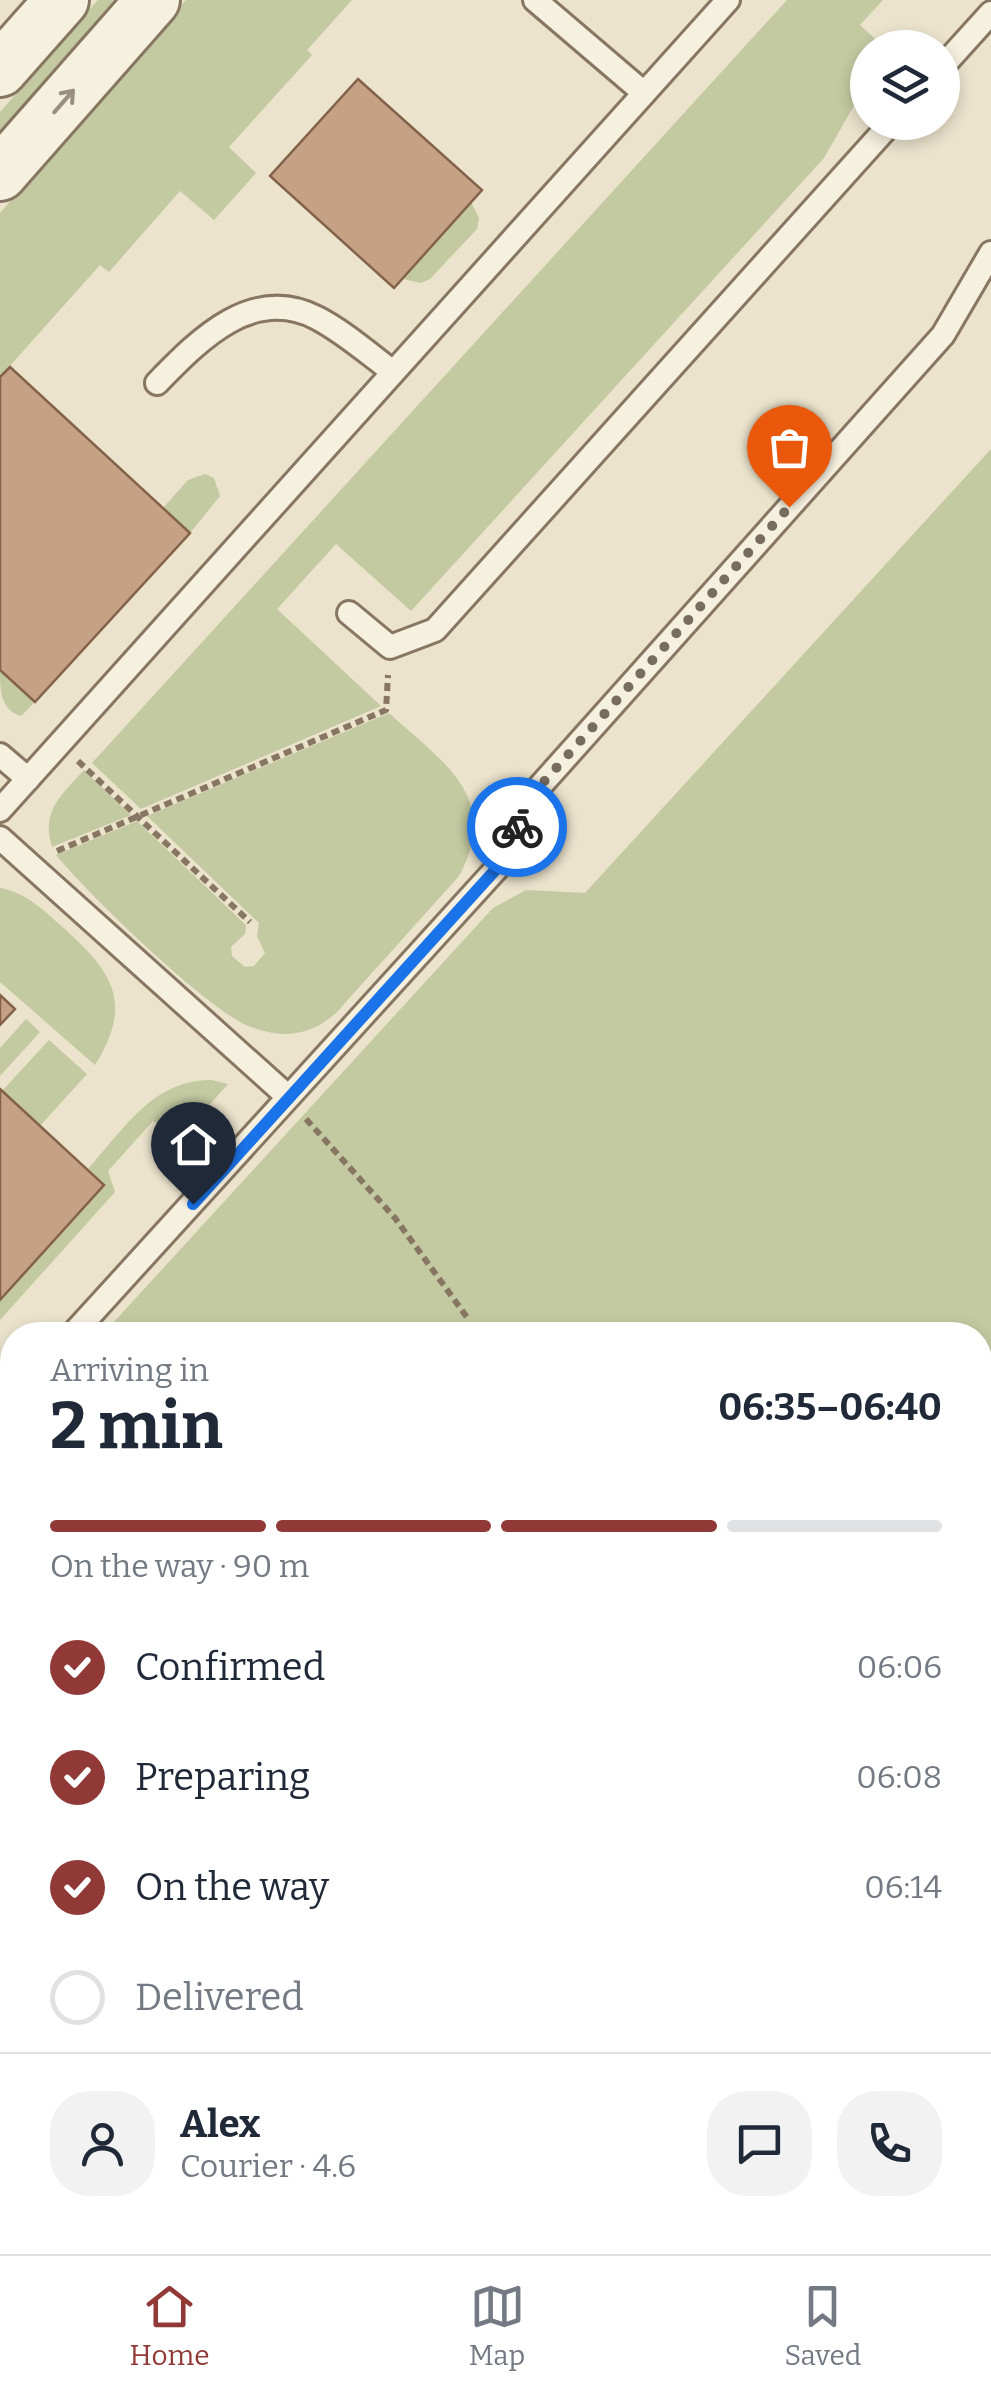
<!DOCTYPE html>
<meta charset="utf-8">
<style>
body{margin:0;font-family:Bitter,serif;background:#f2f2f3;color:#1f2937;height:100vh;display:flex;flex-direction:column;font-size:38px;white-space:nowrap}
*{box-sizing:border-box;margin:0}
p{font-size:32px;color:#747a83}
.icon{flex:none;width:55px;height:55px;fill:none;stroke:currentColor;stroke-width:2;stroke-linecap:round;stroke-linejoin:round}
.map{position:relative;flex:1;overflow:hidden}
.side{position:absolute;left:0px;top:1322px;width:992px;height:932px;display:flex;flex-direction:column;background:#fff;border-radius:40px 40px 0 0;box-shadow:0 5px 15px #0003}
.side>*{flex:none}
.controls{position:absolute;left:850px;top:30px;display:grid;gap:20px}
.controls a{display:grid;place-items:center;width:110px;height:110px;border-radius:50%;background:#fff;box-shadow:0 5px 15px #0003;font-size:50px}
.pin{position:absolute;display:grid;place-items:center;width:85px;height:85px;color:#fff;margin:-102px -42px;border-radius:50% 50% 50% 0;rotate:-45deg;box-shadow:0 0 10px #0007}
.pin .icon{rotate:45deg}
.courier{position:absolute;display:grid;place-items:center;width:100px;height:100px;margin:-50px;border:8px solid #1a73e8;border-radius:50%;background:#fff;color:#222;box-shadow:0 2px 12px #0007}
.overview em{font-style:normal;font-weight:700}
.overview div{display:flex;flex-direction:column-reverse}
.overview{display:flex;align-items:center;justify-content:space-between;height:170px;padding:0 50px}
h1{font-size:65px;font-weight:700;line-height:75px}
.bar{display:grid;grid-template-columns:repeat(4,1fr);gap:15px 10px;align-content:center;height:120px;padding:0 50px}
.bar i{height:12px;border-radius:8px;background:#e0e1e3}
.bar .current{background:#903937}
.bar p{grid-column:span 4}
.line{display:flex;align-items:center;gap:25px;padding:0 50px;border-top:2px solid #e0e1e3}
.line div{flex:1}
.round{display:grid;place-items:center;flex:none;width:105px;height:105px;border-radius:40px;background:#f2f2f3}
ol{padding:0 50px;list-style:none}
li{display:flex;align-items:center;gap:30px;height:110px}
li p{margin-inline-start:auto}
li .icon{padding:10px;border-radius:50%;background:#903937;color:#fff;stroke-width:4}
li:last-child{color:#747a83}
li i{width:55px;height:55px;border:5px solid #e0e1e3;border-radius:50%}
.tab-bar{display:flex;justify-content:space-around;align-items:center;height:140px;border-top:2px solid #e0e1e3;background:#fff;font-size:28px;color:#747a83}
.tab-bar a{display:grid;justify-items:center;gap:5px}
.tab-bar .current{color:#903937}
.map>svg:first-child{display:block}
.green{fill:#c3c9a1}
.water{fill:#acc1bb;stroke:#738f88;stroke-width:2.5}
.building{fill:#c5a286;stroke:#846249;stroke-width:2.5}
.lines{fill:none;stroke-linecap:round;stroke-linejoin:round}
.service-casing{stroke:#877661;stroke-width:28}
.tertiary-casing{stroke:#877661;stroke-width:58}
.path{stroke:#877661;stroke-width:6;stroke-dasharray:8 5;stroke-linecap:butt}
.service{stroke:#f6f0df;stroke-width:22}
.tertiary{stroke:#f6f0df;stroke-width:52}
.oneway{stroke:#988f81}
.done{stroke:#776d5e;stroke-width:10;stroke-dasharray:0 18}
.route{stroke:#1a73e8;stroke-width:12}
</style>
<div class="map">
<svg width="991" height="2254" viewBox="0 0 991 2254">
<rect width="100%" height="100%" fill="#ebe3cc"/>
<g class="green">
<polygon points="98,0 122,0 0,140 0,112"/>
<polygon points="186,0 352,0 307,50 312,55 229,147 256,173 214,220 180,191 109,272 100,265 0,377 0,213"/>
<polygon points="787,0 883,0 860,25 884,47 868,48 867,83 824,158 411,611 336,544 277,609 381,706 141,809 92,763"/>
<polygon points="471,202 479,218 477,229 430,279 421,283 403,279"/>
<polygon points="991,449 991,2085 980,2086 980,1335 102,1335 493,908 526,890 585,893"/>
<polygon points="205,474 214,478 220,496 190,533 163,508 188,480"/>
<path d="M 0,670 L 35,702 L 21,716 C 0,710 0,689 0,670 Z"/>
<path d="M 389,713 C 443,763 502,796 459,876 L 336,1013 C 311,1036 282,1039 251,1027 C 209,1012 87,893 56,855 L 137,821 L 246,925 L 245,934 L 231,947 L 232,956 L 245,967 L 254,966 L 265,953 L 257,936 L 259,923 L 147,816 Z"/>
<path d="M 84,770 L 131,815 L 52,847 C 41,810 61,796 84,770 Z"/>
<path d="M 0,888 C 28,893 45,912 66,930 C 114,974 133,1004 95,1065 L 0,982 Z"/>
<polygon points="26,1019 40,1032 0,1076 0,1048"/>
<polygon points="49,1040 87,1074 40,1126 2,1091"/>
<path d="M 211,1080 L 228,1084 L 177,1141 L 153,1121 L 108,1171 L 115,1192 L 0,1320 L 0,1300 L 103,1186 L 88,1169 C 124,1129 153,1080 211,1080 Z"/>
<polygon points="12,1433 12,1830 0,1826 0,1447"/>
<polygon points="0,1869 12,1873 12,2090 0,2087"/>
</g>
<polygon class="water" points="0,2143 12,2145 12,2242 980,2242 980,2147 991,2146 991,2254 0,2254"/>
<g class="building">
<polygon points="358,79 482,190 394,288 270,176"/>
<polygon points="10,367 190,533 35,702 0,670 0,377"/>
<polygon points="0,995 15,1009 0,1025"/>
<polygon points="0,1089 104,1185 0,1300"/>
</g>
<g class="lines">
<g class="service-casing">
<g id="service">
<polyline points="535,0 644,93"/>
<polyline points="942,67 991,13"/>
<path d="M 157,383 C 198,341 252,284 317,318 C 344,332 369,354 393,372"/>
<polyline points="349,613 390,647 435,630 892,122"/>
<polyline points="0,755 28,779"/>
<polyline points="0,810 728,0"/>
<polyline points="0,838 285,1094"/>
<polyline points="72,1335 498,867 533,794 943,335 991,253"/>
<polyline points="0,1413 12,1400"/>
<polyline points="0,1847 12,1849"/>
</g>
</g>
<g class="tertiary-casing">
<g id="tertiary">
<polyline points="0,70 62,0"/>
<polyline points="0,174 153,0"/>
</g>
</g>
<g class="path">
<polyline points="78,761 250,922"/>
<polyline points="57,851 386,710 388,675"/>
<polyline points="306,1119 395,1218 469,1320"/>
<polyline points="0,2032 12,2034"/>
<polyline points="980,2040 991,2039"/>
</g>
<use href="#service" class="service"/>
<use href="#tertiary" class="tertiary"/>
</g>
<defs><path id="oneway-shaft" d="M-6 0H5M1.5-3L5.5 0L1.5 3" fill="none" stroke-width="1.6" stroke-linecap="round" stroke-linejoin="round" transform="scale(2.5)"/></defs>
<use class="oneway" href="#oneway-shaft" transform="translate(64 101) rotate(-49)"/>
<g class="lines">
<polyline class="done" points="517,827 533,794 789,507"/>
<polyline class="route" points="193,1204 498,867 517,827"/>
</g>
</svg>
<div class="controls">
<a><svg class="icon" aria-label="layers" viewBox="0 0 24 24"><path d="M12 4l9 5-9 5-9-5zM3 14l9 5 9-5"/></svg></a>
</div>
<div class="pin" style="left:789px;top:507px;background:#ea580c"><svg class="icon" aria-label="bag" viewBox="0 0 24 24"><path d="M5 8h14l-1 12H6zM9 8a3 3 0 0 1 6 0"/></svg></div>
<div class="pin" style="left:193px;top:1204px;background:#1f2937"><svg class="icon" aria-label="home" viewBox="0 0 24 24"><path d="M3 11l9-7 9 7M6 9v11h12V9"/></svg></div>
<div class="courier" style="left:517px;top:827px"><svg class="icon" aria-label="bike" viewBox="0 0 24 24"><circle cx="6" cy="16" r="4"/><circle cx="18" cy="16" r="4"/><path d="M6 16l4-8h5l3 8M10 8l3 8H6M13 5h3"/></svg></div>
<section class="side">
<div class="overview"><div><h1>2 min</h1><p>Arriving in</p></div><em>06:35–06:40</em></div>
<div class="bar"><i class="current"></i><i class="current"></i><i class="current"></i><i></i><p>On the way · 90 m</p></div>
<ol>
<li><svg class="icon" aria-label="check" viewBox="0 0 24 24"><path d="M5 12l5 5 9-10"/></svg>Confirmed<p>06:06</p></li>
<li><svg class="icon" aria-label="check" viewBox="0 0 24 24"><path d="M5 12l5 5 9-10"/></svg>Preparing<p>06:08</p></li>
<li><svg class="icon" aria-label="check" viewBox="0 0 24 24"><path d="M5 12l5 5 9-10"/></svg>On the way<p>06:14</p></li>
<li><i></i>Delivered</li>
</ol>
<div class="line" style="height:180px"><a class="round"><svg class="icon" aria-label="person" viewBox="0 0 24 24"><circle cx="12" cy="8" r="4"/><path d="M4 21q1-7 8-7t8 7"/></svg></a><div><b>Alex</b><p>Courier · 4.6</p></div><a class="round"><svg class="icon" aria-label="chat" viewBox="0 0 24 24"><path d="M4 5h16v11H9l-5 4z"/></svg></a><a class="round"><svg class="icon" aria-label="phone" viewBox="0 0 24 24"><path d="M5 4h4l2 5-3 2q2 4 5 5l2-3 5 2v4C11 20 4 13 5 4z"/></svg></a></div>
</section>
</div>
<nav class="tab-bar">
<a class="current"><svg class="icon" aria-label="home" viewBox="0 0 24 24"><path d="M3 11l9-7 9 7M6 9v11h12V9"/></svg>Home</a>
<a><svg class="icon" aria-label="map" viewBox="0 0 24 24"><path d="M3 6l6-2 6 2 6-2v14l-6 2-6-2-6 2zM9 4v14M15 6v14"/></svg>Map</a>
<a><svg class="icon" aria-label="saved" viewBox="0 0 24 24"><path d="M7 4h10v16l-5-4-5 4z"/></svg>Saved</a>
</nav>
